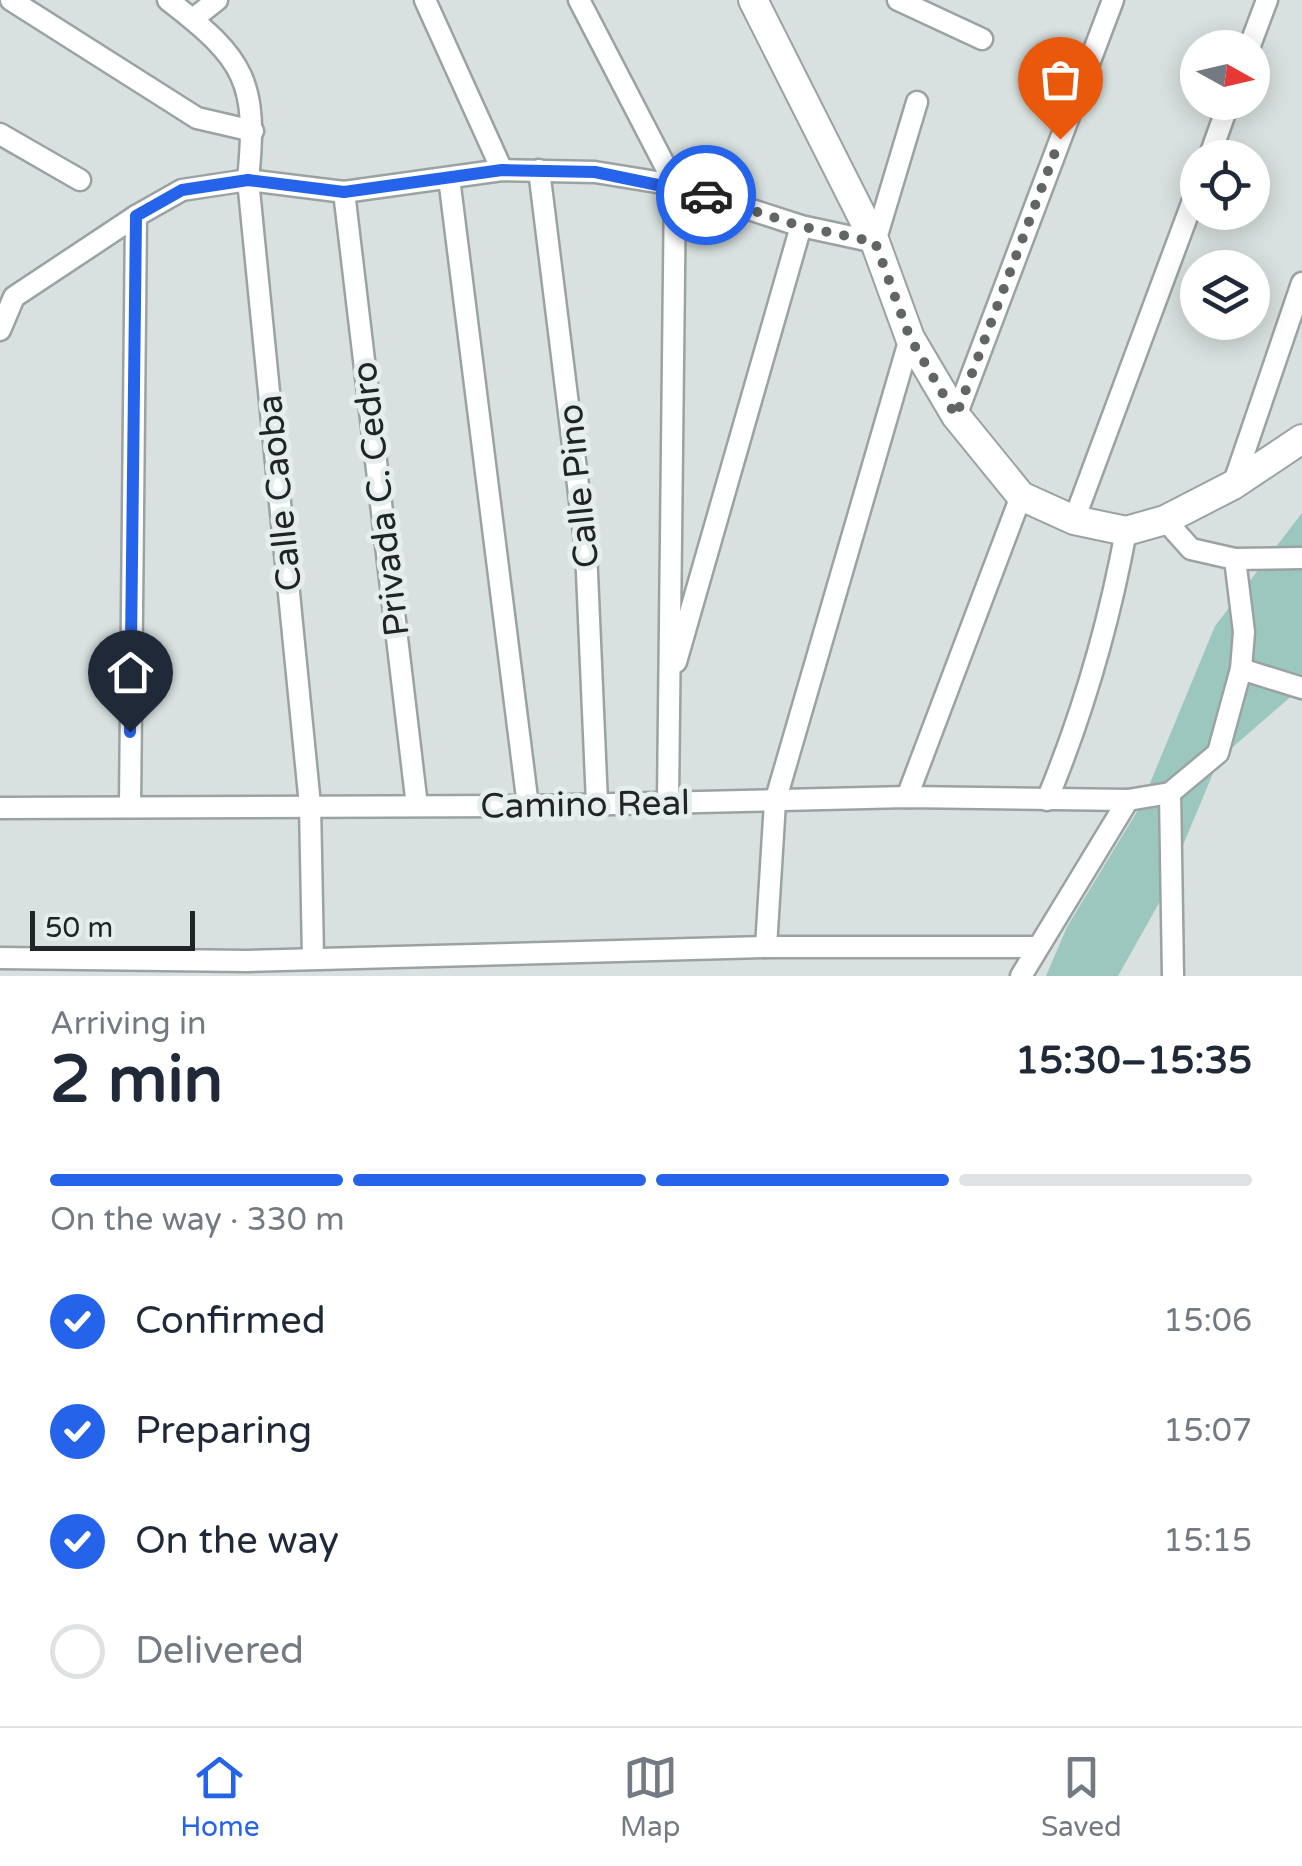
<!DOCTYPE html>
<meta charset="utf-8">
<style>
body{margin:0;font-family:"Varela Round",sans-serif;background:#f2f2f3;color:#1f2937;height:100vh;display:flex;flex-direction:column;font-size:38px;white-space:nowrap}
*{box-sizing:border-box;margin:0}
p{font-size:32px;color:#747a83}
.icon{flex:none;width:55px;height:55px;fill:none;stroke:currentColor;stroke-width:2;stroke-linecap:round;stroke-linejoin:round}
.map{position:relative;height:976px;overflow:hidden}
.details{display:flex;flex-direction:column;background:#fff;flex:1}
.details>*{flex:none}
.needle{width:65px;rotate:98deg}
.controls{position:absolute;left:1180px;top:30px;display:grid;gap:20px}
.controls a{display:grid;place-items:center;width:90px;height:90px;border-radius:50%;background:#fff;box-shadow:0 5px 25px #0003;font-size:50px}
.scale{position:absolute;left:30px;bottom:25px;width:165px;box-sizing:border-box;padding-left:10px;border:5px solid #212424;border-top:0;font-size:28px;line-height:35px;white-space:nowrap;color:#212424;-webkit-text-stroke:8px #e5eeec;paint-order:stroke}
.pin{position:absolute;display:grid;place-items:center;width:85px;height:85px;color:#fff;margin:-102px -42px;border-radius:50% 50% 50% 0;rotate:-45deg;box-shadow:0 0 10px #0007}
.pin .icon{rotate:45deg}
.courier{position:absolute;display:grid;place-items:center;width:100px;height:100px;margin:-50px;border:8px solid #2563eb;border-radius:50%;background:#fff;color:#222;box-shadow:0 2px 12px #0007}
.head em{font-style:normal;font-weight:800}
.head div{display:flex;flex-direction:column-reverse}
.head{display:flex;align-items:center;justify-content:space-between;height:170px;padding:0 50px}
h1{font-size:65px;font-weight:800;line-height:75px}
.bar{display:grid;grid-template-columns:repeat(4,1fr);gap:15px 10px;align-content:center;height:120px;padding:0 50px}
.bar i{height:12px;border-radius:8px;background:#e0e1e3}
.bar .selected{background:#2563eb}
.bar p{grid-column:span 4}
ol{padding:0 50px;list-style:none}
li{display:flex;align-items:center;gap:30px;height:110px}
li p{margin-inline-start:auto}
li .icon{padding:10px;border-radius:50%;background:#2563eb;color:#fff;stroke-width:4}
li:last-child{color:#747a83}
li i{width:55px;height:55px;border:5px solid #e0e1e3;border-radius:50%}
.dock{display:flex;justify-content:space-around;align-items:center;height:140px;border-top:2px solid #e0e1e3;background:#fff;font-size:28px;color:#747a83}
.dock a{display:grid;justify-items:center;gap:5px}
.dock .selected{color:#2563eb}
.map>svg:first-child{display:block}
.green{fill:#9bc7bf}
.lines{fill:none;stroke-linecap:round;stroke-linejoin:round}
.street-casing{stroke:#9ba3a2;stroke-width:25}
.secondary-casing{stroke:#9ba3a2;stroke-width:32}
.street{stroke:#fff;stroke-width:20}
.secondary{stroke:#fff;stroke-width:28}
.done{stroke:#616665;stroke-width:10;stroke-dasharray:0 18}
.route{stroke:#2563eb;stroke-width:12}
.labels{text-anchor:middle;stroke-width:10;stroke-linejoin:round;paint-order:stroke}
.street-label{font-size:35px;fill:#212424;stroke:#e5eeec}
</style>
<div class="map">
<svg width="1302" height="976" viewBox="0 0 1302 976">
<rect width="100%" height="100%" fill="#d8e1df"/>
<polygon class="green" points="1302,513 1302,687 1219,759 1158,905 1118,976 1046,976 1067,927 1141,805 1215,626"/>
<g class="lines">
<g class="street-casing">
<g id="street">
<polyline points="11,0 197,118 253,131"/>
<path d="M 168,0 C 246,60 258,82 248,180 L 310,805 L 313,957"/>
<polyline points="425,0 502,170"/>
<polyline points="579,0 675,185 668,801"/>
<polyline points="898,0 982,39"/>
<polyline points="193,19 217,0"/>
<polyline points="1249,48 1267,0"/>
<polyline points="0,134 80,180"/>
<polyline points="1209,158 1229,102"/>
<polyline points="539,170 586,550 597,803"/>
<polyline points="449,178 528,806"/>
<polyline points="344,192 417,806"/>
<polyline points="0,330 14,297 136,216 182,190 248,180 344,192 502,170 595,172 675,185 801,226 875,242 917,102"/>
<polyline points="956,416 1113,0"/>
<polyline points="1233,485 1302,283"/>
<polyline points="1074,520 1198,187"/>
<polyline points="1165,520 1191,549 1235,559 1302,558"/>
<polyline points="676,662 801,226"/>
<polyline points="1241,669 1302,688"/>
<polyline points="1170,793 1173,976"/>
<polyline points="907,797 1021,496"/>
<path d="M 1047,800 C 1083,713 1109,624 1126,531"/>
<polyline points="130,806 136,216"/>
<polyline points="0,808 528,806 907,797 1128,800 1170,793 1218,753 1241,669 1244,632 1235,559"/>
<polyline points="766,947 775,802 910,338"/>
<polyline points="0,958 247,961 766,947 1036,947"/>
<polyline points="1021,976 1128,800"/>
</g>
</g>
<g class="secondary-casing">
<polyline id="secondary" points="753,0 875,242 910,338 956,416 1021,496 1074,520 1126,531 1165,520 1233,485 1302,439"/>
</g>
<use href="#street" class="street"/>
<use href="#secondary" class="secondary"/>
</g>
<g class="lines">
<polyline class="done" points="706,195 800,226 875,242 910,338 956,416 1060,139"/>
<polyline class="route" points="130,732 136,216 182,190 248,180 344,192 502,170 595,172 706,195"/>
</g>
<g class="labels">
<g class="street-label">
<text transform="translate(578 486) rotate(-96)" y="12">Calle Pino</text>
<text transform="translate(279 493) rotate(-96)" y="12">Calle Caoba</text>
<text transform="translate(380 499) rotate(-97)" y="12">Privada C. Cedro</text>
<text transform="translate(585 804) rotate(-1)" y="12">Camino Real</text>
</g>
</g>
</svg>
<div class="controls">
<a><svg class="needle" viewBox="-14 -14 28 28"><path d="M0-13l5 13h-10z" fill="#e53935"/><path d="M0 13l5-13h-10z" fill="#747a83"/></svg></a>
<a><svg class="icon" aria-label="locate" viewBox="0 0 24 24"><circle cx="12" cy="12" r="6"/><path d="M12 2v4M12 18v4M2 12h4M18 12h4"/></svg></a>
<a><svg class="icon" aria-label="layers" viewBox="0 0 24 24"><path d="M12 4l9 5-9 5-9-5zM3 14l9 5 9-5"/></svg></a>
</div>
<div class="scale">50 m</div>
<div class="pin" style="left:1060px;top:139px;background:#ea580c"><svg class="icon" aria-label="bag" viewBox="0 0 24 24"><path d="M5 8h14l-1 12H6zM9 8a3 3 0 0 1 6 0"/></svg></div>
<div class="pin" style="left:130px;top:732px;background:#1f2937"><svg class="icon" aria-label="home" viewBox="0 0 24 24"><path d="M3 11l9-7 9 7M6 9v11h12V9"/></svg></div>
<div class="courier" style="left:706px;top:195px"><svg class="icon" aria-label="car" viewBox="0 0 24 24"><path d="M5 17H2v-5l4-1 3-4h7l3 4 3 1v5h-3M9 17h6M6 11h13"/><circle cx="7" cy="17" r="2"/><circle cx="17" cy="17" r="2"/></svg></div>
</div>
<section class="details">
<div class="head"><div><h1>2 min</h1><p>Arriving in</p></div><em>15:30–15:35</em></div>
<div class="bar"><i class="selected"></i><i class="selected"></i><i class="selected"></i><i></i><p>On the way · 330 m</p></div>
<ol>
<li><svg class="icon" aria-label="check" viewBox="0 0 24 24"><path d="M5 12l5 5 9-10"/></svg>Confirmed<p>15:06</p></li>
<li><svg class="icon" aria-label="check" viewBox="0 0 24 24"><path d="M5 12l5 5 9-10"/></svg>Preparing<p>15:07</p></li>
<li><svg class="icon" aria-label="check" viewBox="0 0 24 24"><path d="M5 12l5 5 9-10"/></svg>On the way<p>15:15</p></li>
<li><i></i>Delivered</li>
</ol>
</section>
<nav class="dock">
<a class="selected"><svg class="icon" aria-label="home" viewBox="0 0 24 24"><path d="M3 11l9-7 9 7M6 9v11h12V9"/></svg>Home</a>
<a><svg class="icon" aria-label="map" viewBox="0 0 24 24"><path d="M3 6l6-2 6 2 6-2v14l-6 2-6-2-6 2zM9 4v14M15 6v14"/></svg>Map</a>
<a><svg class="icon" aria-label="saved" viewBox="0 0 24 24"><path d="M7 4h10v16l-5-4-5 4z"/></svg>Saved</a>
</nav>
